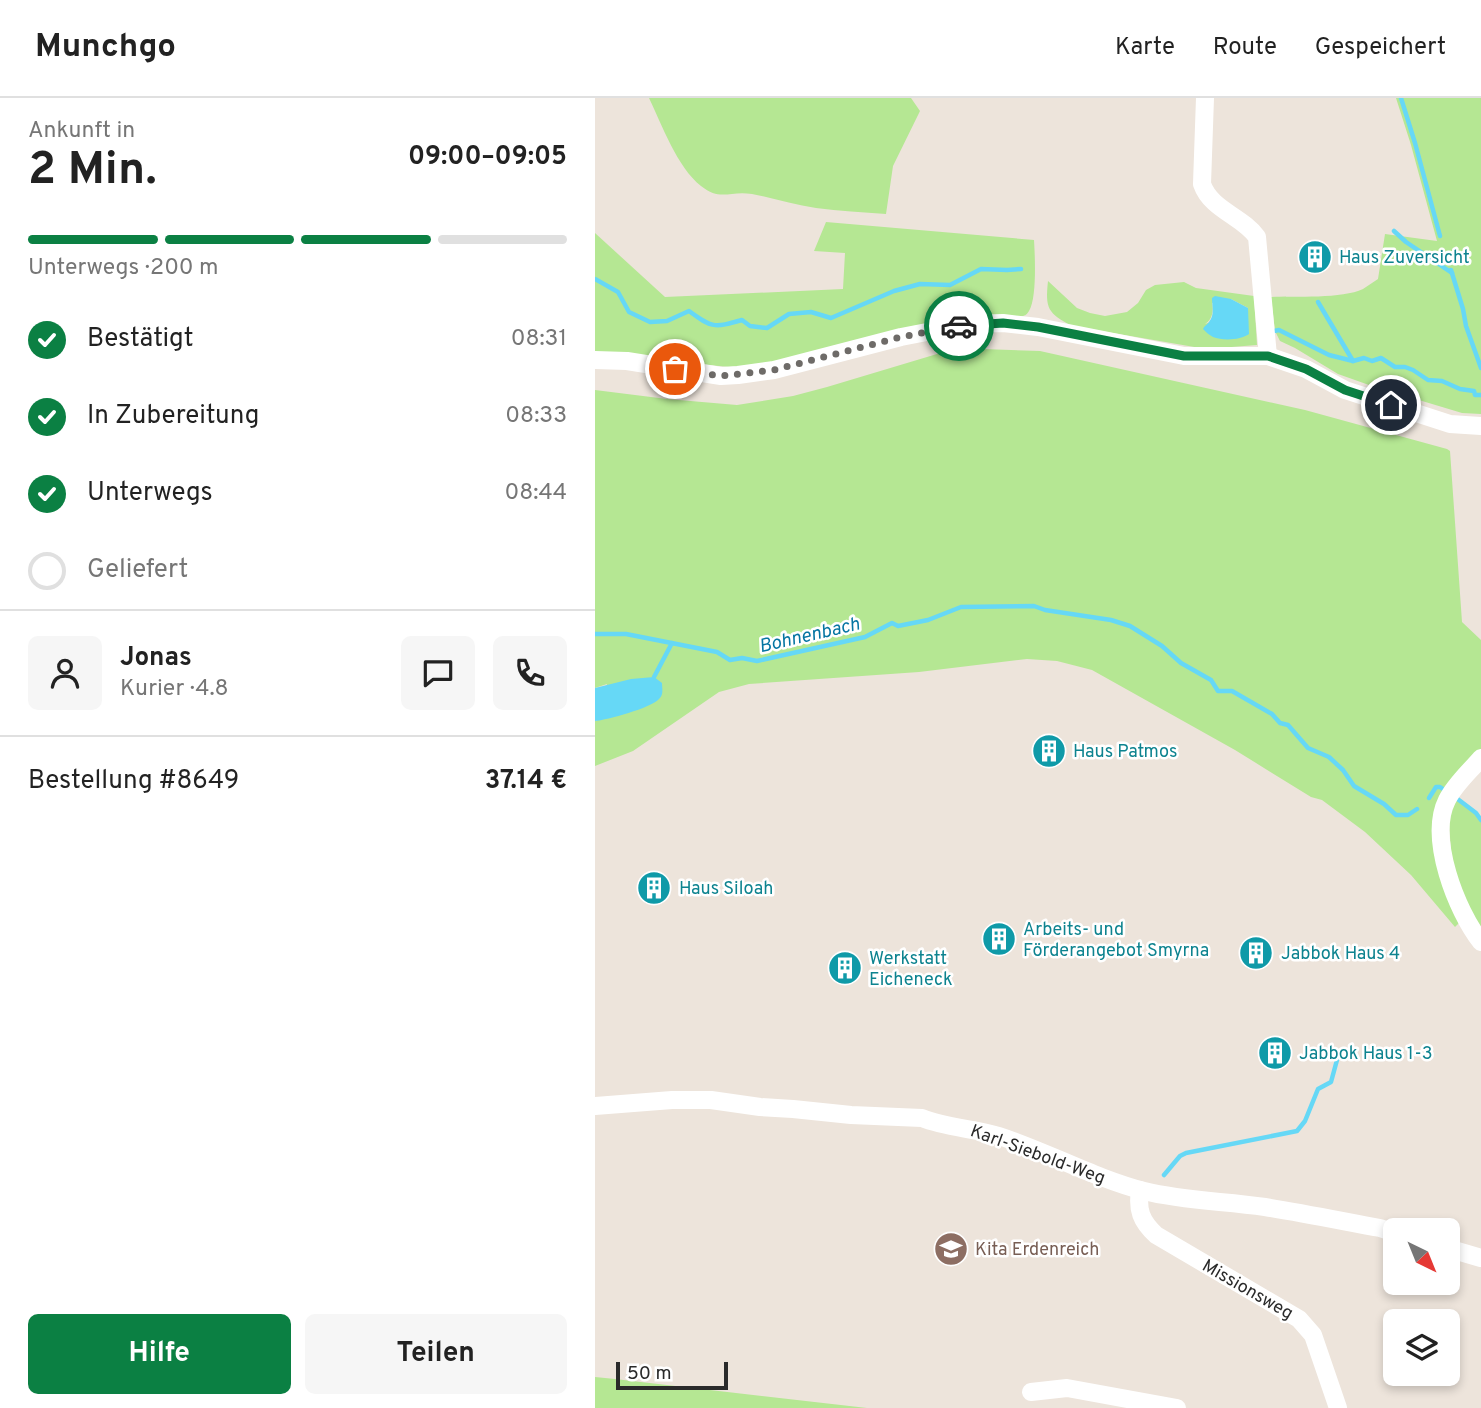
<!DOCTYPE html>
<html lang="de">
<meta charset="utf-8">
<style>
body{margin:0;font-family:Overpass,sans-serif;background:#f6f6f6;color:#222;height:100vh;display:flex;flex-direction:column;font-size:26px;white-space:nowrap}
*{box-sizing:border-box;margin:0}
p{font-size:23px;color:#767676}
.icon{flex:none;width:38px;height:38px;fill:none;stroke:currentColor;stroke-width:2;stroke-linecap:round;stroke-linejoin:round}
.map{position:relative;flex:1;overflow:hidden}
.sheet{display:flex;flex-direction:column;background:#fff;width:595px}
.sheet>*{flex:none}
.needle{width:46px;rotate:137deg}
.buttons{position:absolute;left:788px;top:1120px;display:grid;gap:14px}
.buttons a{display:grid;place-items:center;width:77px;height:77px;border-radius:10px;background:#fff;box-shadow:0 4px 10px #0003;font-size:35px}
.scale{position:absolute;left:21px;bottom:18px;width:112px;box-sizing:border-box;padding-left:7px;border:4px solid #2a2a2a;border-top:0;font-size:19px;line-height:24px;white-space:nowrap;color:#2a2a2a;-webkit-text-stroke:5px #fff;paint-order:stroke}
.pin{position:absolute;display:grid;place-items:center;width:60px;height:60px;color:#fff;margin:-30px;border:4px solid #fff;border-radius:50%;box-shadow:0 2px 7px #0007}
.courier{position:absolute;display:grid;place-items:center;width:70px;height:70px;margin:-35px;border:5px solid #0b8043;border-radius:50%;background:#fff;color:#222;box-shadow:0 2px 9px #0007}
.headline em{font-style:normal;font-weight:700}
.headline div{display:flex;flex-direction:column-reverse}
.headline{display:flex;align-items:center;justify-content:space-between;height:119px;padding:0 28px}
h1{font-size:46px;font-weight:700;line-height:52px}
.bar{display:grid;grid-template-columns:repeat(4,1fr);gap:10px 7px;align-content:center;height:84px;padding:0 28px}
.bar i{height:9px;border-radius:5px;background:#e0e0e0}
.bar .on{background:#0b8043}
.bar p{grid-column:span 4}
.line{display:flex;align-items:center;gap:18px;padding:0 28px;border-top:2px solid #e0e0e0}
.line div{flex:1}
.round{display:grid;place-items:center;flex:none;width:74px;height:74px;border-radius:10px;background:#f6f6f6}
ol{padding:0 28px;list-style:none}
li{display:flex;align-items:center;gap:21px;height:77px}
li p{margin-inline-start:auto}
li .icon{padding:7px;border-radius:50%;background:#0b8043;color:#fff;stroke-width:4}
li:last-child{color:#767676}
li i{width:38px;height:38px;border:4px solid #e0e0e0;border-radius:50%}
.button{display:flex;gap:14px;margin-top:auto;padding:14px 28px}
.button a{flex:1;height:80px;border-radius:10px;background:#0b8043;color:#fff;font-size:28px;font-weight:700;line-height:80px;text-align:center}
.button a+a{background:#f6f6f6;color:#222}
header{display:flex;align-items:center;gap:42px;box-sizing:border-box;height:98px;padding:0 35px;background:#fff;border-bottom:2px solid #e0e0e0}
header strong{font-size:33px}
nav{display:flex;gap:38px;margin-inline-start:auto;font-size:24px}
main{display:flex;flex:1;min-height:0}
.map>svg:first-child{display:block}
.green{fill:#b5e793;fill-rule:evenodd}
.water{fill:#66d8f6}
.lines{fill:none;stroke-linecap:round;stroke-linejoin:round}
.stream{stroke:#66d8f6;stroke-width:4.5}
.minor{stroke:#fff;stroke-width:18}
.done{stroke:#6e6b68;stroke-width:7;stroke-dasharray:0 12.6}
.route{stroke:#0b8043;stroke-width:9}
.labels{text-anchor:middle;stroke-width:5;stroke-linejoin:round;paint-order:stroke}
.culture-label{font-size:18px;fill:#0d838f;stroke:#fff;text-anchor:start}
.street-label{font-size:18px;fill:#2a2a2a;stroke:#fff}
.education-label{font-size:18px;fill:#785e54;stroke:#fff;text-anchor:start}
.water-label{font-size:19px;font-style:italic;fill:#0575a2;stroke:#fff}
</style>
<header>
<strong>Munchgo</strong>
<nav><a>Karte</a><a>Route</a><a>Gespeichert</a></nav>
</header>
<main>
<section class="sheet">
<div class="headline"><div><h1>2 Min.</h1><p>Ankunft in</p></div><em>09:00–09:05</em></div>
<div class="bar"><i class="on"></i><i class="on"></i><i class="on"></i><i></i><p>Unterwegs · 200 m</p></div>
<ol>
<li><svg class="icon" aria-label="check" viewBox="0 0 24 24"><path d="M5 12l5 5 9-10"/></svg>Bestätigt<p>08:31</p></li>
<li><svg class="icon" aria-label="check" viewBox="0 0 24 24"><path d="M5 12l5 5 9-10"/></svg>In Zubereitung<p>08:33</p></li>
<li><svg class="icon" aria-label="check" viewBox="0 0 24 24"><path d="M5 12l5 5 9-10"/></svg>Unterwegs<p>08:44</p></li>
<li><i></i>Geliefert</li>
</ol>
<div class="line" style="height:126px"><a class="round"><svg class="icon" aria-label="person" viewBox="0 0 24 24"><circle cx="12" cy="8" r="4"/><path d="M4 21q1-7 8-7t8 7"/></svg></a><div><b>Jonas</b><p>Kurier · 4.8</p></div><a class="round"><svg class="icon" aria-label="chat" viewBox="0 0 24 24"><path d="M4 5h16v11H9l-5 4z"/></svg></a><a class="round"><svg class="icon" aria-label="phone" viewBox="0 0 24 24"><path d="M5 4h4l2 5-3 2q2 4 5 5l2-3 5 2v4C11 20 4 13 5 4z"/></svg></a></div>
<div class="line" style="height:91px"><div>Bestellung #8649</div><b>37.14 €</b></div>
<div class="button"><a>Hilfe</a><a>Teilen</a></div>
</section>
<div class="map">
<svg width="886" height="1310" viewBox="0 0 886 1310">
<rect width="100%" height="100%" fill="#ede4db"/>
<g class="green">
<path d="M 54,0 L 316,0 L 325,13 L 298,68 L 291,116 C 268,114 244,113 221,110 C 199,107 178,100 157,96 C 135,92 126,104 106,88 C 82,69 67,27 54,0 Z"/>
<path d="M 801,0 L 886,0 L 886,316 L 867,315 L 774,287 L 743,276 L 700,250 L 685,243 L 680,233 L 676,199 C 701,198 747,201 768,191 C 773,188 778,184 783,181 L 790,136 L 842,143 L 816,47 Z"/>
<path d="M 231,124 L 439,142 C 440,158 442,200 434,213 C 431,218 430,217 425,219 L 370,217 L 317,229 L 188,263 L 161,267 L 134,269 L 103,266 L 0,254 L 0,135 L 70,199 L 248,191 L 250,155 L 219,153 Z"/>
<path d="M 453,183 L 482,210 L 495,215 L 510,218 L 532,214 L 543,205 L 551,192 L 560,187 L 589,184 L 601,190 L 659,198 L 662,247 L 611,251 L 477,228 C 453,215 450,211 453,183 ZM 636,201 L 653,210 L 610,226 C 617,222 619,213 617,205 Z"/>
<polygon points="388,251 445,253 710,312 852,351 855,353 867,524 886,542 886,651 847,707 864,825 860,829 816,777 770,734 727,702 716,699 640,652 497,572 462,563 432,561 324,574 154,586 124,594 38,653 0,668 0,623 2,623 12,586 0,590 0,292 72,301 142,307 198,298 232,289 342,256"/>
<polygon points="859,699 881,715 886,722 886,836 858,780 853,712"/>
<polygon points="0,1279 20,1281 272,1310 0,1310"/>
</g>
<g class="water">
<path d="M 620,198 L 636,201 L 653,210 L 654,236 C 646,242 628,243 618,239 C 614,237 611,234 608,231 C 609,228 612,227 614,224 C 620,217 617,208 617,200 Z"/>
<path d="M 59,579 L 67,585 C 67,590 69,597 64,601 C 56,610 12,622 0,623 L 0,590 L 36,581 Z"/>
</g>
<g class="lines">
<g class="stream">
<polyline points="806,0 820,45 845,138"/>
<polyline points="799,133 811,144 857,175"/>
<polyline points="856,172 868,211 871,228 886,270"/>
<path d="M 0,181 L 23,194 L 34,214 L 55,224 L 72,223 L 94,213 C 117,230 119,230 147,222 L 155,228 L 172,230 L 194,216 L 216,214 L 236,220 L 299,193 L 325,186 L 355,187 L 386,171 L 412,172 L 426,171"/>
<polyline points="723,204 758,263"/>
<polyline points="679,233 684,232 734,257 758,263 769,260 777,263 786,260 800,269 810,269 818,272 833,282 847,283 865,291 879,293 880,297 886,297"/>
<polyline points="0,536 31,536 122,554 135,562 147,560 162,563 270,539 297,525 303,528 333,522 366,509 439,508 450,512 516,522 535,528 567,548 586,565 616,582 623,593 637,593 677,616 685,625 693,627 713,650 734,659 748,672 759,688 789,706 801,717 813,717 822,711"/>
<polyline points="59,579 77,545"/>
<polyline points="860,699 881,715 886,722"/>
<polyline points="834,700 841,689 845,689 851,693"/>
<polyline points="569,1077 585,1058 591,1055 702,1033 710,1023 723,991 736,984 742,962"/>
</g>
<g class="minor">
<path d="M 610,0 L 607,86 C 616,112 647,118 662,139 L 673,258"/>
<polyline points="0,262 32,263 126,278 143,277 179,272 306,239 373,226 408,225 443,229 589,258 673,258 711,271 750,292 855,326 886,328"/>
<path d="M 886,660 C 875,673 860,686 852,702 C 833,740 861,812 886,844"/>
<path d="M 0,1008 L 77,1002 L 116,1002 L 165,1009 L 198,1011 L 256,1017 L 327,1020 C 351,1030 379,1030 404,1038 C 453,1054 499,1080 549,1093 C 589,1103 629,1103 670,1109 C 708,1115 747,1123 785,1130 L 800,1135"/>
<path d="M 545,1092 C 542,1112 546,1123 561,1137 L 704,1221 L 718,1237 L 743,1310"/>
<polyline points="852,1150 886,1160"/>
<polyline points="436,1294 472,1290 582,1310"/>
</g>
</g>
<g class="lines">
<polyline class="done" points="80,271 126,278 179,272 306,239 364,228"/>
<polyline class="route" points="364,228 408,225 443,229 589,258 673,258 711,271 750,292 796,307"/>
</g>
<defs>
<g id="building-disc" transform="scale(1.75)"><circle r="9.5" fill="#0f9aa8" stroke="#fff"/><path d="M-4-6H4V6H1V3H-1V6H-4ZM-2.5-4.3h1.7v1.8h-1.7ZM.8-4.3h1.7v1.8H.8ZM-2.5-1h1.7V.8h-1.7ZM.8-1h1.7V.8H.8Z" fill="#fff"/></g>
<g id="school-disc" transform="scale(1.75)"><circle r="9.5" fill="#8d6e63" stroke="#fff"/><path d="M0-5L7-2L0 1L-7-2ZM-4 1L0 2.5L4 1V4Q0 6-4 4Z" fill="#fff"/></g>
</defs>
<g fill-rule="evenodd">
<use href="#building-disc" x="720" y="159"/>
<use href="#building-disc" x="454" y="653"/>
<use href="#building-disc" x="59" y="790"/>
<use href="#building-disc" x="404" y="841"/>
<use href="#building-disc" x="661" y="855"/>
<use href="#building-disc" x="250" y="870"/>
<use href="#building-disc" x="680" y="955"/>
<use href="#school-disc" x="356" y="1151"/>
</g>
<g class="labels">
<g class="culture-label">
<text x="744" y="165">Haus Zuversicht</text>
<text x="478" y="659">Haus Patmos</text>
<text x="84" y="796">Haus Siloah</text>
<text x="428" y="837">Arbeits- und<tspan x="428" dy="21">Förderangebot Smyrna</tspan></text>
<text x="686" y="861">Jabbok Haus 4</text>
<text x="274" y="866">Werkstatt<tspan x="274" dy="21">Eicheneck</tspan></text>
<text x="704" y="961">Jabbok Haus 1-3</text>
</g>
<g class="street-label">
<text transform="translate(443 1056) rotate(20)" y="6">Karl-Siebold-Weg</text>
<text transform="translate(653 1191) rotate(30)" y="6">Missionsweg</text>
</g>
<g class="education-label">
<text x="380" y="1157">Kita Erdenreich</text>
</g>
<g class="water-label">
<text transform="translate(214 536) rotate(-13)" y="7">Bohnenbach</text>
</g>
</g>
</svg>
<div class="buttons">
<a><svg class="needle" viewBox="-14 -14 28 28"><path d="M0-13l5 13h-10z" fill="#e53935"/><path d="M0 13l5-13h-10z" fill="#767676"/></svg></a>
<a><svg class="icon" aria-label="layers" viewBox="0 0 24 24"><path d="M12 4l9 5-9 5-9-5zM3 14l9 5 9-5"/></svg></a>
</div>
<div class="scale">50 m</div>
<div class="pin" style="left:80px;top:271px;background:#ea580c"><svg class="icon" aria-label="bag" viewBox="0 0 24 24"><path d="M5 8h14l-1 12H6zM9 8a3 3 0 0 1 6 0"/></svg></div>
<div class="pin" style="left:796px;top:307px;background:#1f2937"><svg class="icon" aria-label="home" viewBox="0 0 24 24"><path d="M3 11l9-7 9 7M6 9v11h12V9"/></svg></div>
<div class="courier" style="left:364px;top:228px"><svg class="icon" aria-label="car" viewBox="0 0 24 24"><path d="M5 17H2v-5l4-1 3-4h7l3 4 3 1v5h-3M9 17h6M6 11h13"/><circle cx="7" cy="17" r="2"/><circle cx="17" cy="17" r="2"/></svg></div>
</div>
</main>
